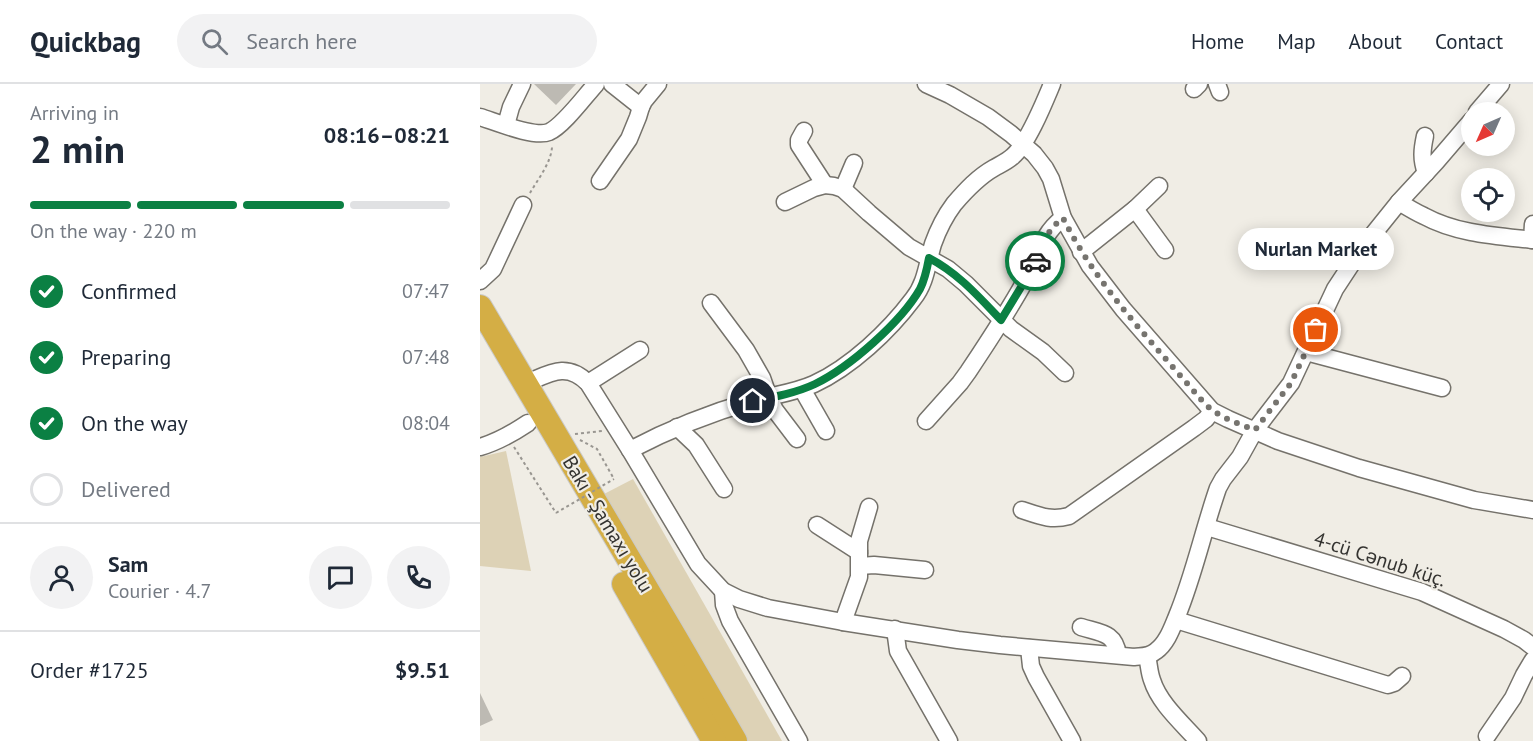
<!DOCTYPE html>
<meta charset="utf-8">
<style>
body{margin:0;font-family:"PT Sans",sans-serif;background:#f2f2f3;color:#1f2937;height:100vh;display:flex;flex-direction:column;font-size:22px;white-space:nowrap}
*{box-sizing:border-box;margin:0}
p{font-size:20px;color:#747a83}
.icon{flex:none;width:33px;height:33px;fill:none;stroke:currentColor;stroke-width:2;stroke-linecap:round;stroke-linejoin:round}
.map{position:relative;flex:1;overflow:hidden}
.panel{display:flex;flex-direction:column;background:#fff;width:480px}
.panel>*{flex:none}
.needle{width:39px;rotate:225deg}
.controls{position:absolute;left:981px;top:18px;display:grid;gap:12px}
.controls a{display:grid;place-items:center;width:54px;height:54px;border-radius:50%;background:#fff;box-shadow:0 3px 15px #0003;font-size:30px}
.pin{position:absolute;display:grid;place-items:center;width:51px;height:51px;color:#fff;margin:-26px;border:3px solid #fff;border-radius:50%;box-shadow:0 2px 6px #0007}
.courier{position:absolute;display:grid;place-items:center;width:60px;height:60px;margin:-30px;border:4px solid #0b8043;border-radius:50%;background:#fff;color:#222;box-shadow:0 2px 8px #0007}
.bubble{position:absolute;height:42px;border-radius:21px;background:#fff;box-shadow:0 3px 15px #0003;font-size:20px;font-weight:800;line-height:42px;text-align:center}
.summary em{font-style:normal;font-weight:800}
.summary div{display:flex;flex-direction:column-reverse}
.summary{display:flex;align-items:center;justify-content:space-between;height:102px;padding:0 30px}
h1{font-size:39px;font-weight:800;line-height:45px}
.bar{display:grid;grid-template-columns:repeat(4,1fr);gap:9px 6px;align-content:center;height:72px;padding:0 30px}
.bar i{height:8px;border-radius:4px;background:#e0e1e3}
.bar .on{background:#0b8043}
.bar p{grid-column:span 4}
.line{display:flex;align-items:center;gap:15px;padding:0 30px;border-top:2px solid #e0e1e3}
.line div{flex:1}
.round{display:grid;place-items:center;flex:none;width:63px;height:63px;border-radius:32px;background:#f2f2f3}
ol{padding:0 30px;list-style:none}
li{display:flex;align-items:center;gap:18px;height:66px}
li p{margin-inline-start:auto}
li .icon{padding:6px;border-radius:50%;background:#0b8043;color:#fff;stroke-width:4}
li:last-child{color:#747a83}
li i{width:33px;height:33px;border:3px solid #e0e1e3;border-radius:50%}
header{display:flex;align-items:center;gap:36px;box-sizing:border-box;height:84px;padding:0 30px;background:#fff;border-bottom:2px solid #e0e1e3}
header strong{font-size:28px}
nav{display:flex;gap:33px;margin-inline-start:auto;font-size:21px}
.search{width:420px;height:54px;background:#f2f2f3;display:flex;align-items:center;gap:15px;box-sizing:border-box;padding:0 21px;border-radius:33px;color:#747a83;font-size:22px}
main{display:flex;flex:1;min-height:0}
.map>svg:first-child{display:block}
.green{fill:#ddd2b6}
.building{fill:#bdbab3}
.lines{fill:none;stroke-linecap:round;stroke-linejoin:round}
.minor-casing{stroke:#75726b;stroke-width:19}
.highway-casing{stroke:#cacac9;stroke-width:26}
.path{stroke:#999691;stroke-width:2;stroke-dasharray:3 3;stroke-linecap:butt}
.minor{stroke:#fff;stroke-width:16}
.highway{stroke:#d4ae45;stroke-width:24}
.path-bridge{stroke:#999691;stroke-width:2;stroke-dasharray:3 3;stroke-linecap:butt}
.done{stroke:#76746f;stroke-width:6;stroke-dasharray:0 10.8}
.route{stroke:#0b8043;stroke-width:8}
.labels{text-anchor:middle;stroke-width:4.5;stroke-linejoin:round;paint-order:stroke}
.street-label{font-size:20px;fill:#343330;stroke:#f0ede5}
</style>
<header>
<strong>Quickbag</strong>
<div class="search"><svg class="icon" aria-label="search" viewBox="0 0 24 24"><circle cx="10" cy="10" r="6"/><path d="M15 15l6 6"/></svg>Search here</div>
<nav><a>Home</a><a>Map</a><a>About</a><a>Contact</a></nav>
</header>
<main>
<section class="panel">
<div class="summary"><div><h1>2 min</h1><p>Arriving in</p></div><em>08:16–08:21</em></div>
<div class="bar"><i class="on"></i><i class="on"></i><i class="on"></i><i></i><p>On the way · 220 m</p></div>
<ol>
<li><svg class="icon" aria-label="check" viewBox="0 0 24 24"><path d="M5 12l5 5 9-10"/></svg>Confirmed<p>07:47</p></li>
<li><svg class="icon" aria-label="check" viewBox="0 0 24 24"><path d="M5 12l5 5 9-10"/></svg>Preparing<p>07:48</p></li>
<li><svg class="icon" aria-label="check" viewBox="0 0 24 24"><path d="M5 12l5 5 9-10"/></svg>On the way<p>08:04</p></li>
<li><i></i>Delivered</li>
</ol>
<div class="line" style="height:108px"><a class="round"><svg class="icon" aria-label="person" viewBox="0 0 24 24"><circle cx="12" cy="8" r="4"/><path d="M4 21q1-7 8-7t8 7"/></svg></a><div><b>Sam</b><p>Courier · 4.7</p></div><a class="round"><svg class="icon" aria-label="chat" viewBox="0 0 24 24"><path d="M4 5h16v11H9l-5 4z"/></svg></a><a class="round"><svg class="icon" aria-label="phone" viewBox="0 0 24 24"><path d="M5 4h4l2 5-3 2q2 4 5 5l2-3 5 2v4C11 20 4 13 5 4z"/></svg></a></div>
<div class="line" style="height:78px"><div>Order #1725</div><b>$9.51</b></div>
</section>
<div class="map">
<svg width="1053" height="657" viewBox="0 0 1053 657">
<rect width="100%" height="100%" fill="#f0ede5"/>
<g class="green">
<polygon points="26,367 51,487 0,482 0,373"/>
<polygon points="153,395 302,657 265,657 124,410"/>
</g>
<g class="building">
<polygon points="54,0 96,0 76,21"/>
<polygon points="848,244 859,248 854,264 840,261"/>
<polygon points="0,609 13,636 0,642"/>
</g>
<g class="lines">
<g class="minor-casing">
<g id="minor">
<polyline points="132,0 161,23"/>
<polyline points="446,0 470,11 508,33 531,50 554,70 565,84 571,95 583,134 610,182 643,225 732,327 748,335 798,357 879,384 994,416 1053,426"/>
<polyline points="737,0 740,8"/>
<polyline points="714,5 719,0"/>
<polyline points="997,28 1021,0"/>
<path d="M 0,33 C 16,38 54,54 69,48 C 83,42 105,12 116,0"/>
<polyline points="26,41 31,23 42,0"/>
<polyline points="324,47 319,56 319,61 345,101"/>
<path d="M 945,52 C 942,66 941,75 946,89"/>
<polyline points="120,97 149,55 158,33 161,23 164,17 178,0"/>
<polyline points="363,105 374,79"/>
<polyline points="305,118 334,104 345,101 354,102 363,105 389,129 429,163 468,185 486,200 531,245 563,268 585,289"/>
<path d="M 919,118 C 927,123 935,128 944,132 C 977,150 1017,152 1053,156"/>
<polyline points="655,125 685,166"/>
<polyline points="1052,156 1053,140"/>
<polyline points="601,168 655,125 679,102"/>
<polyline points="0,197 13,185 43,121"/>
<polyline points="231,219 266,266 282,294 289,314 295,326 317,355"/>
<polyline points="826,268 962,304"/>
<polyline points="108,299 160,266"/>
<path d="M 44,300 C 69,290 86,277 108,299 L 150,366 L 218,480 L 243,507 L 259,515 L 288,524 L 363,538 L 478,556 L 520,561 L 654,573 C 662,572 669,573 676,567 C 687,559 692,544 697,532 C 714,491 723,447 738,404 L 743,395 L 760,373 L 775,346 L 811,299 L 855,205 L 882,164 L 919,118 L 956,78 L 992,36"/>
<polyline points="322,305 346,347"/>
<path d="M 446,337 L 480,299 L 488,288 C 508,258 528,228 545,197 C 558,174 561,150 583,134"/>
<polyline points="197,343 216,361 244,405"/>
<path d="M 0,363 C 18,358 33,349 48,339"/>
<path d="M 150,366 C 190,345 230,329 272,317 C 293,311 314,309 334,300 C 371,283 409,247 433,215 C 446,199 447,180 453,160 C 458,146 465,132 474,120 C 486,106 498,93 514,84 C 521,80 528,77 533,72 C 548,59 564,19 572,0"/>
<path d="M 542,426 C 560,432 571,437 589,432 L 714,344 L 726,335 L 732,327"/>
<polyline points="337,441 379,468"/>
<polyline points="727,443 942,508 1024,545 1044,556 1053,563"/>
<polyline points="380,482 394,481 445,486"/>
<polyline points="243,507 244,521 250,537 319,657"/>
<polyline points="696,536 908,601 914,599 922,592"/>
<polyline points="363,538 379,493 379,457 389,423"/>
<path d="M 601,543 C 620,549 635,548 638,571"/>
<polyline points="415,545 418,567 469,657"/>
<polyline points="549,564 551,582 556,593 592,657"/>
<path d="M 667,572 C 669,580 669,588 672,596 C 679,619 702,639 718,657"/>
<polyline points="1007,652 1033,614 1044,591 1053,576"/>
</g>
</g>
<g class="highway-casing">
<g id="highway">
<polyline points="0,223 196,555 255,657"/>
<polyline points="144,500 234,657"/>
</g>
</g>
<g class="path">
<path d="M 50,109 C 58,95 71,79 72,63"/>
<polyline points="95,350 122,347"/>
<polyline points="100,356 117,365 134,395"/>
<polyline points="34,363 76,429"/>
</g>
<use href="#minor" class="minor"/>
<use href="#highway" class="highway"/>
<polyline class="path-bridge" points="76,429 134,395"/>
</g>
<g class="lines">
<path class="done" d="M 555,177 C 562,160 568,145 583,134 C 618,204 674,260 724,319 C 738,333 757,339 775,346 L 811,299 L 836,246"/>
<path class="route" d="M 273,317 C 294,313 316,309 335,300 C 370,283 421,238 440,205 C 445,195 447,185 449,174 C 478,189 499,213 521,236 L 546,195 L 555,177"/>
</g>
<g class="labels">
<g class="street-label">
<text transform="translate(128 440) rotate(59)" y="7">Bakı - Şamaxı yolu</text>
<text transform="translate(900 475) rotate(18)" y="7">4-cü Cənub küç.</text>
</g>
</g>
</svg>
<div class="controls">
<a><svg class="needle" viewBox="-14 -14 28 28"><path d="M0-13l5 13h-10z" fill="#e53935"/><path d="M0 13l5-13h-10z" fill="#747a83"/></svg></a>
<a><svg class="icon" aria-label="locate" viewBox="0 0 24 24"><circle cx="12" cy="12" r="6"/><path d="M12 2v4M12 18v4M2 12h4M18 12h4"/></svg></a>
</div>
<div class="pin" style="left:836px;top:246px;background:#ea580c"><svg class="icon" aria-label="bag" viewBox="0 0 24 24"><path d="M5 8h14l-1 12H6zM9 8a3 3 0 0 1 6 0"/></svg></div>
<div class="pin" style="left:273px;top:317px;background:#1f2937"><svg class="icon" aria-label="home" viewBox="0 0 24 24"><path d="M3 11l9-7 9 7M6 9v11h12V9"/></svg></div>
<div class="courier" style="left:555px;top:177px"><svg class="icon" aria-label="car" viewBox="0 0 24 24"><path d="M5 17H2v-5l4-1 3-4h7l3 4 3 1v5h-3M9 17h6M6 11h13"/><circle cx="7" cy="17" r="2"/><circle cx="17" cy="17" r="2"/></svg></div>
<div class="bubble" style="left:758px;top:144px;width:156px">Nurlan Market</div>
</div>
</main>
